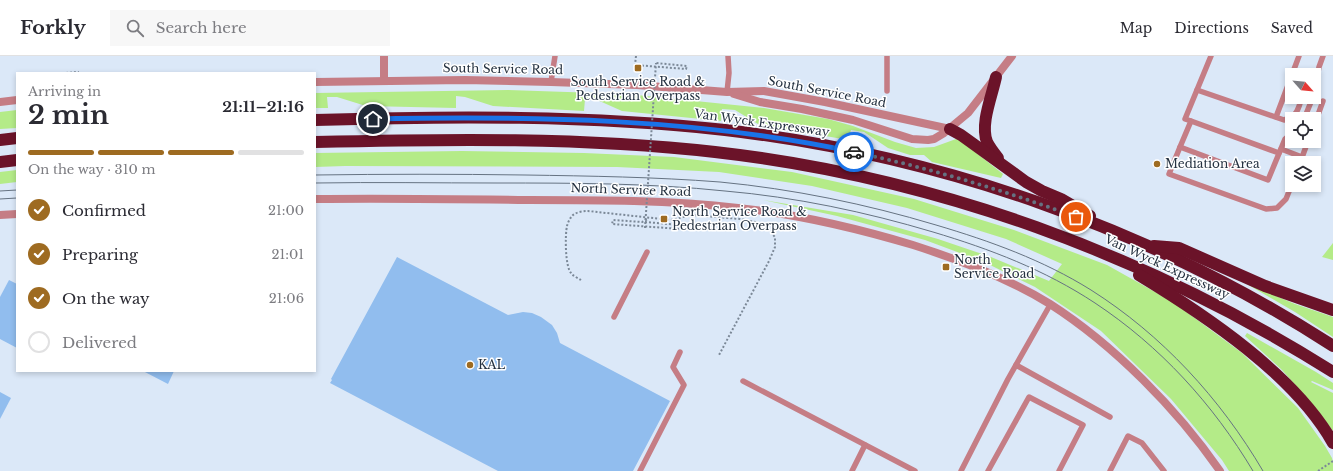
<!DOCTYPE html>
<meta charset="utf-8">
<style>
body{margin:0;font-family:"Libre Baskerville",serif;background:#f7f7f7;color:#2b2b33;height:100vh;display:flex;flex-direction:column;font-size:15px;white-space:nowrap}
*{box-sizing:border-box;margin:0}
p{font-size:13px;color:#7c7c81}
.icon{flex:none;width:22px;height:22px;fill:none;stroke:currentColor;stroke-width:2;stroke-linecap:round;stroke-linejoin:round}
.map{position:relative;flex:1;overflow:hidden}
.drawer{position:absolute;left:16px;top:16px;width:300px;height:300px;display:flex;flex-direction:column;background:#fff;border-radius:0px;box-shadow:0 2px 6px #0003}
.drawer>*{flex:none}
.needle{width:26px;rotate:117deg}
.controls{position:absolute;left:1285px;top:12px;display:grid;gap:8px}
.controls a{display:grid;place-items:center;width:36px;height:36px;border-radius:0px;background:#fff;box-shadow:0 2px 6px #0003;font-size:20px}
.pin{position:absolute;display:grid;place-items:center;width:34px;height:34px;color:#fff;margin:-17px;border:2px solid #fff;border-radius:50%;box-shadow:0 1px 4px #0007}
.courier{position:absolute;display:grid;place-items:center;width:40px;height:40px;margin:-20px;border:3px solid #1a73e8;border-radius:50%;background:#fff;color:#222;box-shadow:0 1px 5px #0007}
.headline em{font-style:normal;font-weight:700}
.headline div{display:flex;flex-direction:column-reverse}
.headline{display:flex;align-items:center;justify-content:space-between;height:68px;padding:0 12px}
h1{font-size:26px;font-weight:700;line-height:30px}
.bar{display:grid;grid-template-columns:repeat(4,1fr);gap:6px 4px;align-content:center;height:48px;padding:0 12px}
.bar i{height:5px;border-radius:3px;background:#e1e1e2}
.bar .selected{background:#9e6b21}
.bar p{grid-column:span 4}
ol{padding:0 12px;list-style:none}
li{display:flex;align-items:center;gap:12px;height:44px}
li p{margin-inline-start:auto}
li .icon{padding:4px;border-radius:50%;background:#9e6b21;color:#fff;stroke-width:4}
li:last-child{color:#7c7c81}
li i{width:22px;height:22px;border:2px solid #e1e1e2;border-radius:50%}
header{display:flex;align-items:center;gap:24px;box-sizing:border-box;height:56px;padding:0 20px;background:#fff;border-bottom:1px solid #e1e1e2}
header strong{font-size:19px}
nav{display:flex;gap:22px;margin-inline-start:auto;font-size:14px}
.search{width:280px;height:36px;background:#f7f7f7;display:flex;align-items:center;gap:10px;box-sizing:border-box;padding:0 14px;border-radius:0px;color:#7c7c81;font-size:15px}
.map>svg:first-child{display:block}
.green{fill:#b4eb88}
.building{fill:#91bdee}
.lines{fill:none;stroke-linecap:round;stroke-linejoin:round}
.path{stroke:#7b8897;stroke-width:2;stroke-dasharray:2 2;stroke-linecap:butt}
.lane{stroke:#c57d85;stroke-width:5.5}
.street{stroke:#c57d85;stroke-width:8}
.highway{stroke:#6b1329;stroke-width:12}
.tram{stroke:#667382;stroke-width:1}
.path-bridge{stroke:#7b8897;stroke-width:2;stroke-dasharray:2 2;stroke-linecap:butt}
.done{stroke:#657281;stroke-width:4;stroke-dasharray:0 7.2}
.route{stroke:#1a73e8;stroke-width:5}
.poi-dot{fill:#9e6b21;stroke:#fff;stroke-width:1.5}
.labels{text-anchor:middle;stroke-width:3;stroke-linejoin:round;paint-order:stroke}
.street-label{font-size:12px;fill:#253241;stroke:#fff}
.poi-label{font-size:12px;fill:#253241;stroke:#fff;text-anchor:start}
</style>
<header>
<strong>Forkly</strong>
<div class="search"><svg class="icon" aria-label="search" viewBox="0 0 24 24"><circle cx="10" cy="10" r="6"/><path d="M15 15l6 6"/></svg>Search here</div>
<nav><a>Map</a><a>Directions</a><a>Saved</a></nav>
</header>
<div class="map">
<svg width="1333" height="415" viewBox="0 0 1333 415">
<rect width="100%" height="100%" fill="#dbe8f8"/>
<g class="green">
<polygon points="508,34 627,38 764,52 828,63 853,70 895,86 916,92 934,91 956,83 960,84 1003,118 1001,122 932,106 924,99 910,99 888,92 864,76 851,74 848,84 758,68 735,54 722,53 721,65 622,55 595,43 585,43 584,55 493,50 465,41 456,40 456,52 366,50 337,41 327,41 328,52 315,52 315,37"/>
<polygon points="17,54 17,72 0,73 0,56"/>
<polygon points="462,95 584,97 674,101 792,116 914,143 1014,174 1107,209 1173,246 1242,297 1298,352 1325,390 1332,402 1333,406 1333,415 1229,415 1222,404 1171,343 1101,275 1035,231 984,206 925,184 837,160 763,144 853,159 938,183 991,201 1049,225 1062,208 1006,183 907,152 812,130 719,116 617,111 345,110 315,111 315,97"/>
<polygon points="17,114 17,126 0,128 0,116"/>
<polygon points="1333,187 1333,204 1322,201"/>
<polygon points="1245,227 1295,248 1333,261 1333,281 1295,256"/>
<polygon points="1247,277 1316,316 1333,327 1333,334 1312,325 1311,326 1333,337 1333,375 1313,349 1282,314 1245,280"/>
</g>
<g class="building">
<polygon points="397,201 508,259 523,256 532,257 541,261 552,269 557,277 560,287 670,345 633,415 498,415 330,327 332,324 331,323"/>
<polygon points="9,224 17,228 17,292 0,283 0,241"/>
<polygon points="143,315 174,315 168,328"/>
<polygon points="0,336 11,342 0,363"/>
</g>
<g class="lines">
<g class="path">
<polyline points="636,0 635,9 686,13 687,10 656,7"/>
<polyline points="66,17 78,16 78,17"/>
<polyline points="645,166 680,169 680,173 612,168 613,164 642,166 648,163"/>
<path d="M 581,224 C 578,222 573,220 571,217 C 565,210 565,179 567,170 C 568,166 570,162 573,159 C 577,156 583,155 588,155 L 671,164 L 691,159 L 740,163 L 755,166 L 766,171 L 775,181 L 775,191 L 769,205 L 719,299"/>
<polyline points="1318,415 1333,405"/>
</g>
<g class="lane">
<polyline points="1211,0 1185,63 1191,65 1180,91 1268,124 1285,83 1292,77"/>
<polyline points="551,26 555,0"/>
<path d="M 1197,34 L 1284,64 C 1298,60 1298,53 1302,41"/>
<polyline points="887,35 887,0"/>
<polyline points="727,36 729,17 728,0"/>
<polyline points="1314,37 1319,11 1323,0"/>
<polyline points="1276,61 1299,0"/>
<polyline points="1304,63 1313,41"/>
<polyline points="1191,65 1279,97"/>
<polyline points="1314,70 1323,45"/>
<polyline points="1180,91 1169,118 1266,153 1277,152 1286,143 1292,128"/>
<polyline points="1281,93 1302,101"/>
<polyline points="1300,107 1308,85"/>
<polyline points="614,261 647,196"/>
<polyline points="1016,309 1110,361"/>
<polyline points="743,325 915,415"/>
<polyline points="640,415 684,329 673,311 680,296"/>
<polyline points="852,415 865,389"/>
<polyline points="961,415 1008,323 1050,249"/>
<polyline points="988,415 1029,341 1083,369 1059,415"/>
<polyline points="1110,415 1128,380 1142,387 1164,415"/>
</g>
<g class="street">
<polyline points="384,0 384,25"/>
<polyline points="315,26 465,24 551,26 637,29 727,36 764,35 825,46 950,73"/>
<polyline points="734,38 760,46 802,53 853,64 912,83 928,84 934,83 944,77 968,57 1012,0"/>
<polyline points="0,46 17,44"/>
<path d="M 315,143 C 386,142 458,143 529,144 C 599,144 669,144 738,152 C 797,158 856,172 913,189 C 960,204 1008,222 1050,248 C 1114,289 1177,353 1220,415"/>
<polyline points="0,159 17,158"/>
</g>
<g class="highway">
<path d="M 996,21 C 992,40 980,68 987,86 C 990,92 994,97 998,102"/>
<path d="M 315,64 C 451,60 589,59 725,74 C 939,99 1152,173 1333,290"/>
<polyline points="950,73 961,79 1026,126 1042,135 1061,143 1090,160"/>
<polyline points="0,84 17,82"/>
<path d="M 315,86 C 447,83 583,81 715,96 C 935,121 1146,198 1333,316"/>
<polyline points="0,106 17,104"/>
<polyline points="1154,190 1179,192 1265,230 1333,254"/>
<path d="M 1139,219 C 1205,259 1295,319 1333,387"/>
</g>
<g class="tram">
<path d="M 315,119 C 385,118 455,118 525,119 C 590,120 655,121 720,126 C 793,133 866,148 936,169 C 990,185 1043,204 1091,234 C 1162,279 1220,342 1263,415"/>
<path d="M 315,127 C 376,126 436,127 497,127 C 573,127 649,127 725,135 C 795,141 866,156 933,176 C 990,193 1045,214 1095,247 C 1160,290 1213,348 1253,415"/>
<polyline points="0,135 17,134"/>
<polyline points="0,143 17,142"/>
</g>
<polyline class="path-bridge" points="645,172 656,7"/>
</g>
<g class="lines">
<path class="done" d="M 854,96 C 929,112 1003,134 1076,161"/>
<path class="route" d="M 373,63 C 534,60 696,62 854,96"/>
</g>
<g class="poi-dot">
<rect x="634" y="8" width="8" height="8" rx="2"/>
<circle cx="1157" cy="108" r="4"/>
<rect x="660" y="159" width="8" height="8" rx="2"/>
<rect x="942" y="207" width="8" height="8" rx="2"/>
<circle cx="470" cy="309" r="4"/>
</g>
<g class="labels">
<g class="street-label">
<text transform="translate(503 13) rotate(1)" y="4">South Service Road</text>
<text transform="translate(827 36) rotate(11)" y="4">South Service Road</text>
<text transform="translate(762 67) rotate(8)" y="4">Van Wyck Expressway</text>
<text transform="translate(631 134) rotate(2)" y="4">North Service Road</text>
<text transform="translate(1167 211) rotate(25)" y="4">Van Wyck Expressway</text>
</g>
<g class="poi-label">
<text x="638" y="30" text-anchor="middle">South Service Road &amp;<tspan x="638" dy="14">Pedestrian Overpass</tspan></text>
<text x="1165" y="112">Mediation Area</text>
<text x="672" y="160">North Service Road &amp;<tspan x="672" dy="14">Pedestrian Overpass</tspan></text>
<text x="954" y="208">North<tspan x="954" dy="14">Service Road</tspan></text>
<text x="478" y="313">KAL</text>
</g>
</g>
</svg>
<div class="controls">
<a><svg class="needle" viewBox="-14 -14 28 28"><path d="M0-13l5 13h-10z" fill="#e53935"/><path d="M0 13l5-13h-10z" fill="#7c7c81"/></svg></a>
<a><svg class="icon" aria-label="locate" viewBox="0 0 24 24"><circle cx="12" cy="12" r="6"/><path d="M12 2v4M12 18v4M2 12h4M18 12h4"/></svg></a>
<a><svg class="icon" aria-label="layers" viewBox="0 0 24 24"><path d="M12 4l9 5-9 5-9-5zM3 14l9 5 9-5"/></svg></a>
</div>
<div class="pin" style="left:1076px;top:161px;background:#ea580c"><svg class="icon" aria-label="bag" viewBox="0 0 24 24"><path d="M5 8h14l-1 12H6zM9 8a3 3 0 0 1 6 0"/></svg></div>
<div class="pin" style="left:373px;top:63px;background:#1f2937"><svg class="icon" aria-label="home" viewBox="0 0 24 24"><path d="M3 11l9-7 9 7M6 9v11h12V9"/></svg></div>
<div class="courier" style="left:854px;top:96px"><svg class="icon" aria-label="car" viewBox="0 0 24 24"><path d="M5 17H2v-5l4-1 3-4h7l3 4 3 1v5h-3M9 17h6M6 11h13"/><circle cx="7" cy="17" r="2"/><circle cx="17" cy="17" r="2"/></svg></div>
<section class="drawer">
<div class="headline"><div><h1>2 min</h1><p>Arriving in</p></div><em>21:11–21:16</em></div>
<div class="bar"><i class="selected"></i><i class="selected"></i><i class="selected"></i><i></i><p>On the way · 310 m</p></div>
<ol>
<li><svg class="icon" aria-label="check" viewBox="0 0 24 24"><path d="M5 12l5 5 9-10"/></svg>Confirmed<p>21:00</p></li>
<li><svg class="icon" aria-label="check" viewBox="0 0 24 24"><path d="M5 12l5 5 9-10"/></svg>Preparing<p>21:01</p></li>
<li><svg class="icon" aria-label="check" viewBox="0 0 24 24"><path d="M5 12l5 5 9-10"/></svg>On the way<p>21:06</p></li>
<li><i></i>Delivered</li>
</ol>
</section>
</div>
